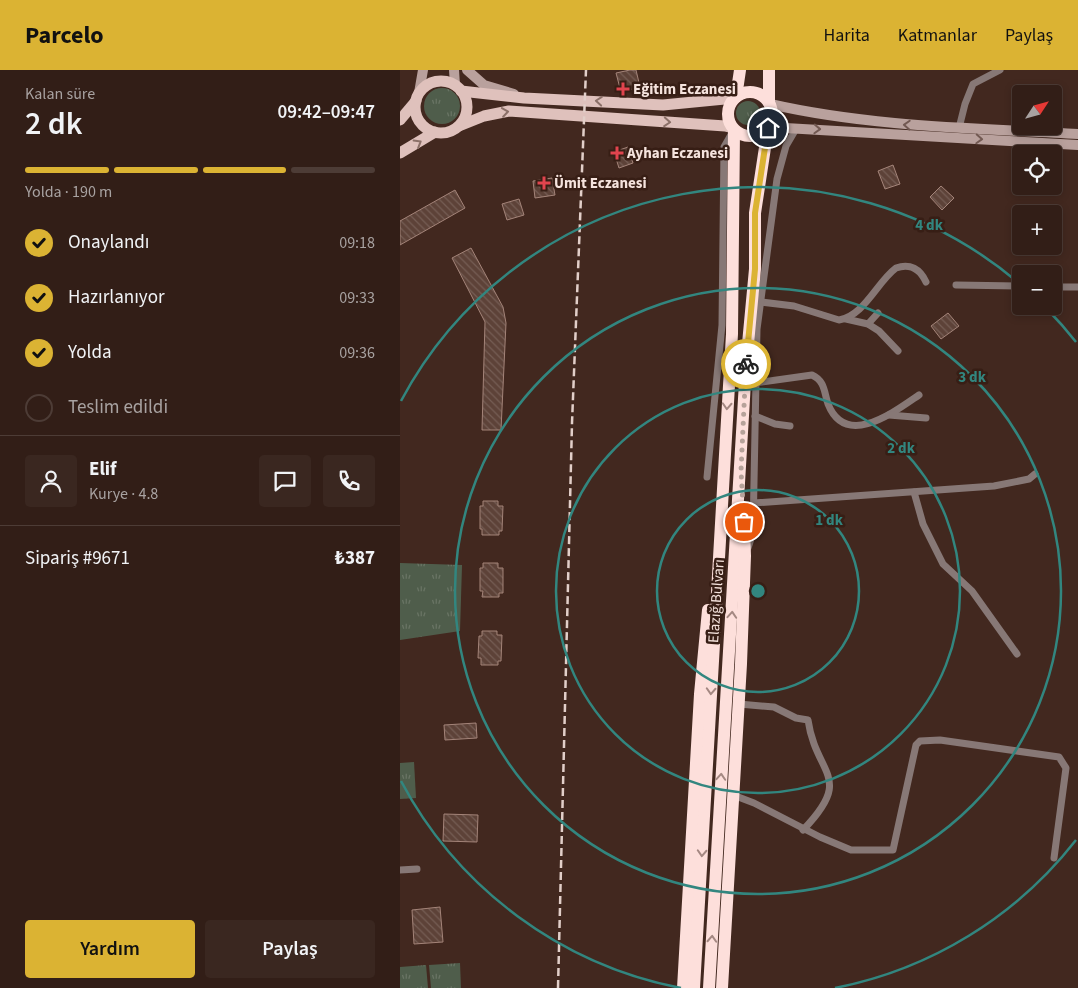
<!DOCTYPE html>
<html lang="tr">
<meta charset="utf-8">
<style>
body{margin:0;font-family:"Source Sans 3",sans-serif;background:#3a2720;color:#f1f3f6;height:100vh;display:flex;flex-direction:column;font-size:19px;white-space:nowrap}
*{box-sizing:border-box;margin:0}
p{font-size:16px;color:#a8a2a1}
.icon{flex:none;width:28px;height:28px;fill:none;stroke:currentColor;stroke-width:2;stroke-linecap:round;stroke-linejoin:round}
.map{position:relative;flex:1;overflow:hidden}
.panel{display:flex;flex-direction:column;background:#321e17;width:400px}
.panel>*{flex:none}
.needle{width:32px;rotate:54deg}
.fabs{position:absolute;left:612px;top:15px;display:grid;gap:10px}
.fabs a{display:grid;place-items:center;width:50px;height:50px;border-radius:5px;background:#321e17;box-shadow:0 2px 8px #0003,0 0 0 1px #4d3c36;font-size:25px}
.pin{position:absolute;display:grid;place-items:center;width:42px;height:42px;color:#fff;margin:-21px;border:2px solid #fff;border-radius:50%;box-shadow:0 1px 5px #0007}
.courier{position:absolute;display:grid;place-items:center;width:50px;height:50px;margin:-25px;border:4px solid #dbb333;border-radius:50%;background:#fff;color:#222;box-shadow:0 1px 6px #0007}
.summary em{font-style:normal;font-weight:600}
.summary div{display:flex;flex-direction:column-reverse}
.summary{display:flex;align-items:center;justify-content:space-between;height:85px;padding:0 25px}
h1{font-size:32px;font-weight:600;line-height:38px}
.bar{display:grid;grid-template-columns:repeat(4,1fr);gap:8px 5px;align-content:center;height:60px;padding:0 25px}
.bar i{height:6px;border-radius:4px;background:#4d3c36}
.bar .on{background:#dbb333}
.bar p{grid-column:span 4}
.line{display:flex;align-items:center;gap:12px;padding:0 25px;border-top:1px solid #4d3c36}
.line div{flex:1}
.round{display:grid;place-items:center;flex:none;width:52px;height:52px;border-radius:5px;background:#3a2720}
ol{padding:0 25px;list-style:none}
li{display:flex;align-items:center;gap:15px;height:55px}
li p{margin-inline-start:auto}
li .icon{padding:5px;border-radius:50%;background:#dbb333;color:#111;stroke-width:4}
li:last-child{color:#a8a2a1}
li i{width:28px;height:28px;border:2px solid #4d3c36;border-radius:50%}
.action{display:flex;gap:10px;margin-top:auto;padding:10px 25px}
.action a{flex:1;height:58px;border-radius:5px;background:#dbb333;color:#111;font-size:20px;font-weight:600;line-height:58px;text-align:center}
.action a+a{background:#3a2720;color:#f1f3f6}
header{display:flex;align-items:center;gap:30px;box-sizing:border-box;height:70px;padding:0 25px;background:#dbb333;color:#111}
header strong{font-size:24px}
nav{display:flex;gap:28px;margin-inline-start:auto;font-size:18px}
main{display:flex;flex:1;min-height:0}
.map>svg:first-child{display:block}
.grass{fill:url(#grass-tufts)}
.building{fill:url(#building-back-hatch);stroke:#a48479}
.lines{fill:none;stroke-linecap:round;stroke-linejoin:round}
.street{stroke:#877876;stroke-width:7}
.secondary{stroke:#b9a19d;stroke-width:10}
.primary{stroke:#dfc1bc;stroke-width:11}
.highway{stroke:#fddfdb;stroke-width:12}
.rail{stroke:#e2cfc9;stroke-width:2.5;stroke-dasharray:8 4;stroke-linecap:butt}
.oneway{stroke:#8b7068}
.oneway2{stroke:#725952}
.oneway3{stroke:#a48882}
.done{stroke:#b6a29a;stroke-width:5;stroke-dasharray:0 9}
.route{stroke:#dbb333;stroke-width:6}
.ring{fill:none;stroke:#32867f;stroke-width:2.5}
.health-dot{fill:#e0444e;stroke:#371e15;stroke-width:2}
.labels{text-anchor:middle;stroke-width:5;stroke-linejoin:round;paint-order:stroke}
.poi-label{font-size:15px;font-weight:bold;fill:#f5e3dd;stroke:#371e15;text-anchor:start}
.street-label{font-size:15px;fill:#f5e3dd;stroke:#371e15}
.centre{fill:#32867f;stroke:#371e15;stroke-width:2.5}
.ring-label{font-size:15px;text-anchor:middle;font-weight:bold;fill:#32867f;stroke:#371e15;stroke-width:5;stroke-linejoin:round;paint-order:stroke}
</style>
<header>
<strong>Parcelo</strong>
<nav><a>Harita</a><a>Katmanlar</a><a>Paylaş</a></nav>
</header>
<main>
<section class="panel">
<div class="summary"><div><h1>2 dk</h1><p>Kalan süre</p></div><em>09:42–09:47</em></div>
<div class="bar"><i class="on"></i><i class="on"></i><i class="on"></i><i></i><p>Yolda · 190 m</p></div>
<ol>
<li><svg class="icon" aria-label="check" viewBox="0 0 24 24"><path d="M5 12l5 5 9-10"/></svg>Onaylandı<p>09:18</p></li>
<li><svg class="icon" aria-label="check" viewBox="0 0 24 24"><path d="M5 12l5 5 9-10"/></svg>Hazırlanıyor<p>09:33</p></li>
<li><svg class="icon" aria-label="check" viewBox="0 0 24 24"><path d="M5 12l5 5 9-10"/></svg>Yolda<p>09:36</p></li>
<li><i></i>Teslim edildi</li>
</ol>
<div class="line" style="height:90px"><a class="round"><svg class="icon" aria-label="person" viewBox="0 0 24 24"><circle cx="12" cy="8" r="4"/><path d="M4 21q1-7 8-7t8 7"/></svg></a><div><b>Elif</b><p>Kurye · 4.8</p></div><a class="round"><svg class="icon" aria-label="chat" viewBox="0 0 24 24"><path d="M4 5h16v11H9l-5 4z"/></svg></a><a class="round"><svg class="icon" aria-label="phone" viewBox="0 0 24 24"><path d="M5 4h4l2 5-3 2q2 4 5 5l2-3 5 2v4C11 20 4 13 5 4z"/></svg></a></div>
<div class="line" style="height:65px"><div>Sipariş #9671</div><b>₺387</b></div>
<div class="action"><a>Yardım</a><a>Paylaş</a></div>
</section>
<div class="map">
<svg width="678" height="918" viewBox="0 0 678 918">
<defs>
<pattern id="grass-tufts" width="24" height="20" patternUnits="userSpaceOnUse" patternTransform="scale(1.25)"><rect width="24" height="20" fill="#4f5d4b"/><path d="M3 7l-1-3M5 7V3M7 7l1-3M15 17l-1-3M17 17v-4M19 17l1-3" fill="none" stroke="#697464"/></pattern>
<pattern id="building-back-hatch" width="6" height="6" patternUnits="userSpaceOnUse" patternTransform="scale(1.25)"><rect width="6" height="6" fill="#5d4238"/><path d="M-1 5l2 2M0 0l6 6M5-1l2 2" fill="none" stroke="#755d54"/></pattern>
</defs>
<rect width="100%" height="100%" fill="#42281f"/>
<g class="grass">
<circle cx="42" cy="36" r="18"/>
<circle cx="348" cy="43" r="12"/>
<polygon points="0,493 62,495 60,561 0,570"/>
<polygon points="14,692 16,728 0,729 0,693"/>
<polygon points="60,893 61,918 31,918 29,895"/>
<polygon points="26,895 28,918 0,918 0,897"/>
</g>
<g class="building">
<polygon points="230,0 236,0 240,17 221,22 216,3"/>
<polygon points="228,77 233,93 219,98 214,82"/>
<polygon points="493,95 500,114 485,119 478,101"/>
<polygon points="152,108 155,125 135,128 133,111"/>
<polygon points="541,116 554,128 542,140 530,127"/>
<polygon points="55,120 65,138 0,175 0,151"/>
<polygon points="119,129 124,145 107,150 102,134"/>
<polygon points="71,178 103,237 106,253 101,360 82,360 85,252 52,188"/>
<polygon points="548,243 559,256 541,269 531,256"/>
<polygon points="83,431 98,431 98,436 103,436 102,461 99,461 99,465 82,465 82,459 80,459 80,436 83,436"/>
<polygon points="83,493 98,493 98,498 103,498 103,523 99,523 99,527 82,527 83,521 80,521 80,498 83,498"/>
<polygon points="82,561 97,561 97,565 102,565 101,591 98,591 98,595 81,595 81,588 78,588 79,566 82,566"/>
<polygon points="76,653 77,668 45,670 44,655"/>
<polygon points="44,744 78,745 77,772 43,771"/>
<polygon points="40,837 43,872 14,874 12,840"/>
</g>
<g class="lines">
<g class="street">
<polyline points="559,58 565,34 573,14 600,0"/>
<polyline points="556,215 621,216"/>
<polyline points="654,217 678,217"/>
<path d="M 361,232 L 394,236 L 439,250 C 464,246 477,212 496,198 C 510,193 520,199 526,212"/>
<polyline points="446,249 468,254 479,261 498,281"/>
<polyline points="468,254 478,243"/>
<path d="M 355,313 L 412,305 C 425,311 424,322 428,334 C 446,379 494,342 519,325"/>
<polyline points="489,345 526,348"/>
<polyline points="355,346 375,354 390,356"/>
<polyline points="307,407 322,255 324,77 332,63"/>
<polyline points="514,422 523,454 543,494 572,521 617,584"/>
<polyline points="354,433 594,416 629,409 635,404"/>
<polyline points="348,478 353,463 357,259 377,109 386,76 396,59"/>
<path d="M 339,634 L 374,637 L 396,648 L 408,650 C 416,706 455,706 403,760"/>
<polyline points="333,725 354,733 420,767 451,780 493,780 516,675 520,671 540,670 659,687 666,698 654,788"/>
<polyline points="0,800 17,799"/>
</g>
<g class="secondary">
<polyline points="54,0 55,15"/>
<polyline points="67,0 84,15 114,24"/>
<polyline points="19,23 23,0"/>
<path d="M 370,34 C 471,57 575,58 678,64"/>
<polyline points="368,57 678,75"/>
</g>
<g class="primary">
<circle cx="41" cy="37" r="26"/>
<polyline points="61,21 124,28 263,35 335,28"/>
<polyline points="0,50 16,31"/>
<polyline points="59,56 84,46 109,41 325,56 333,58"/>
<polyline points="0,83 35,62"/>
</g>
<g class="highway">
<circle cx="350" cy="44" r="22"/>
<polyline points="336,27 340,0"/>
<polyline points="369,33 369,0"/>
<polyline points="283,918 300,624 308,540"/>
<polyline points="294,918 332,264 334,60"/>
<polyline points="309,918 346,295 355,199 355,143 368,58"/>
<polyline points="322,918 341,594 345,486 344,459"/>
</g>
<polyline class="rail" points="158,918 172,353 186,0"/>
</g>
<defs><path id="oneway-chevron" d="M-2-3.5L2.5 0L-2 3.5" fill="none" stroke-width="1.6" stroke-linecap="round" stroke-linejoin="round" transform="scale(1.25)"/></defs>
<g class="oneway">
<use href="#oneway-chevron" transform="translate(199 31) rotate(-175)"/>
<use href="#oneway-chevron" transform="translate(105 42) rotate(-8)"/>
<use href="#oneway-chevron" transform="translate(267 52) rotate(4)"/>
<use href="#oneway-chevron" transform="translate(18 73) rotate(-31)"/>
</g>
<g class="oneway2">
<use href="#oneway-chevron" transform="translate(507 55) rotate(-177)"/>
<use href="#oneway-chevron" transform="translate(417 59) rotate(2)"/>
<use href="#oneway-chevron" transform="translate(579 69) rotate(3)"/>
</g>
<g class="oneway3">
<use href="#oneway-chevron" transform="translate(327 336) rotate(93)"/>
<use href="#oneway-chevron" transform="translate(332 545) rotate(-86)"/>
<use href="#oneway-chevron" transform="translate(311 621) rotate(93)"/>
<use href="#oneway-chevron" transform="translate(321 707) rotate(-86)"/>
<use href="#oneway-chevron" transform="translate(302 783) rotate(93)"/>
<use href="#oneway-chevron" transform="translate(312 869) rotate(-87)"/>
</g>
<g class="lines">
<polyline class="done" points="344,452 341,401 346,294"/>
<polyline class="route" points="346,294 355,199 355,143 368,58"/>
</g>
<g class="ring">
<circle cx="358" cy="521" r="101"/>
<circle cx="358" cy="521" r="202"/>
<circle cx="358" cy="521" r="303"/>
<path d="M676 770A404 404 0 0 1 435 918M281 918A404 404 0 0 1 1 711M1 331A404 404 0 0 1 620 214M646 238A404 404 0 0 1 676 272"/>
</g>
<g class="health-dot">
<path d="M220.5 11.5h5v5h5v5h-5v5h-5v-5h-5v-5h5z"/>
<path d="M214.5 75.5h5v5h5v5h-5v5h-5v-5h-5v-5h5z"/>
<path d="M141.5 105.5h5v5h5v5h-5v5h-5v-5h-5v-5h5z"/>
</g>
<g class="labels">
<g class="poi-label">
<text x="233" y="24">Eğitim Eczanesi</text>
<text x="227" y="88">Ayhan Eczanesi</text>
<text x="154" y="118">Ümit Eczanesi</text>
</g>
<g class="street-label">
<text transform="translate(316 531) rotate(-86)" y="5">Elazığ Bulvarı</text>
</g>
</g>
<circle cx="358" cy="521" r="8" class="centre"/>
<g class="ring-label">
<text x="529" y="160">4 dk</text>
<text x="572" y="312">3 dk</text>
<text x="501" y="383">2 dk</text>
<text x="429" y="455">1 dk</text>
</g>
</svg>
<div class="fabs">
<a><svg class="needle" viewBox="-14 -14 28 28"><path d="M0-13l5 13h-10z" fill="#e53935"/><path d="M0 13l5-13h-10z" fill="#a8a2a1"/></svg></a>
<a><svg class="icon" aria-label="locate" viewBox="0 0 24 24"><circle cx="12" cy="12" r="6"/><path d="M12 2v4M12 18v4M2 12h4M18 12h4"/></svg></a>
<a>+</a>
<a>−</a>
</div>
<div class="pin" style="left:344px;top:452px;background:#ea580c"><svg class="icon" aria-label="bag" viewBox="0 0 24 24"><path d="M5 8h14l-1 12H6zM9 8a3 3 0 0 1 6 0"/></svg></div>
<div class="pin" style="left:368px;top:58px;background:#1f2937"><svg class="icon" aria-label="home" viewBox="0 0 24 24"><path d="M3 11l9-7 9 7M6 9v11h12V9"/></svg></div>
<div class="courier" style="left:346px;top:294px"><svg class="icon" aria-label="bike" viewBox="0 0 24 24"><circle cx="6" cy="16" r="4"/><circle cx="18" cy="16" r="4"/><path d="M6 16l4-8h5l3 8M10 8l3 8H6M13 5h3"/></svg></div>
</div>
</main>
